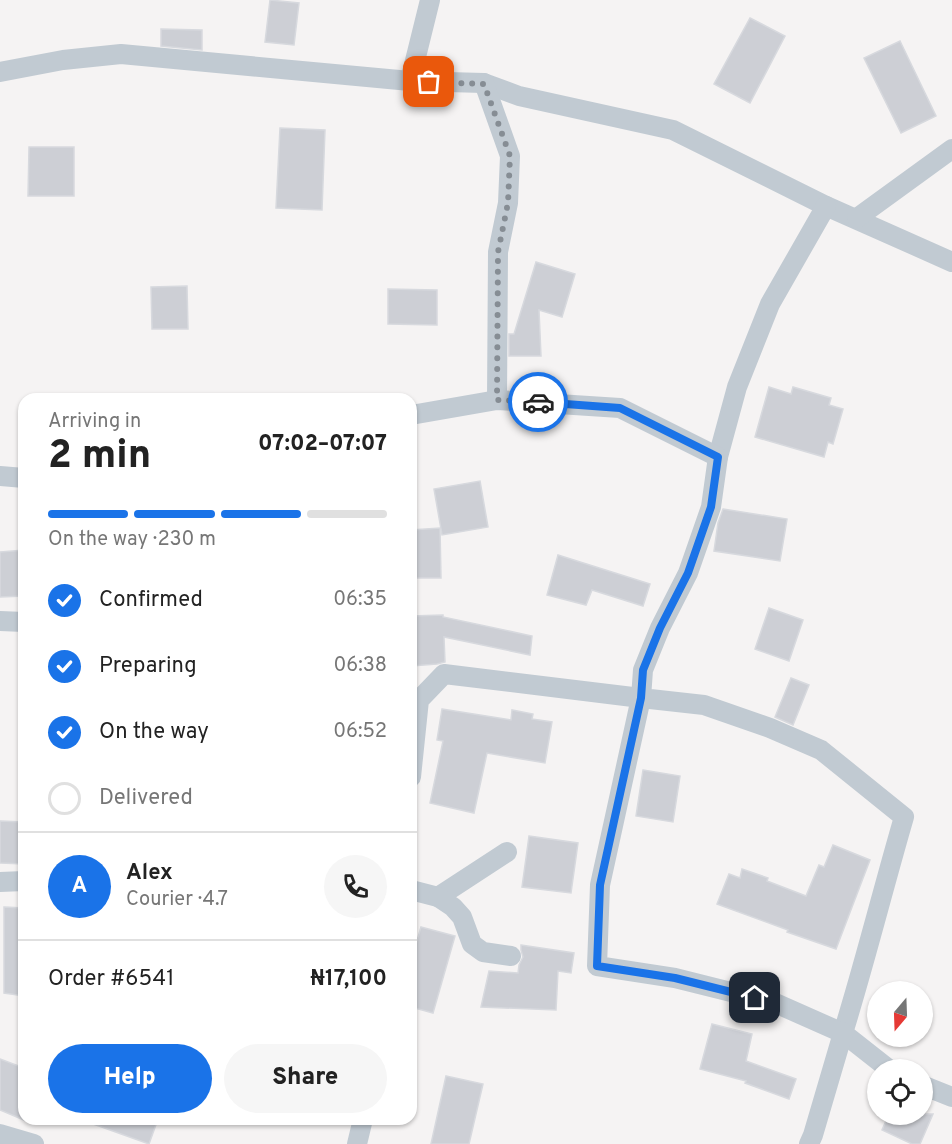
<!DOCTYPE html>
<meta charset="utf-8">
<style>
body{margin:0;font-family:Overpass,sans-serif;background:#f6f6f6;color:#222;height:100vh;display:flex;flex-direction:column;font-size:22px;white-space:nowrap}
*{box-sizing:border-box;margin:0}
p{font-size:20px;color:#767676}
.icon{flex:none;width:33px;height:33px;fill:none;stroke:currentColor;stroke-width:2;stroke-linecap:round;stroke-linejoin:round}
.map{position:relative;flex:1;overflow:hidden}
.sheet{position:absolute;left:18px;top:393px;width:399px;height:732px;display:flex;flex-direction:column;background:#fff;border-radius:18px;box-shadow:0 2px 4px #0004}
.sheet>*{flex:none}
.needle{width:39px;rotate:199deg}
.buttons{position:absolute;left:867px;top:981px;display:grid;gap:12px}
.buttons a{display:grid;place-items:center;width:66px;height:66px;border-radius:50%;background:#fff;box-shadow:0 2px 4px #0004;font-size:30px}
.pin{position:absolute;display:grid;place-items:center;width:51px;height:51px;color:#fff;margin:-26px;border-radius:12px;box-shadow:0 3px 9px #0006}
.courier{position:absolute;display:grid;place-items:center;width:60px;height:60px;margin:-30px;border:4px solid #1a73e8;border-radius:50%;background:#fff;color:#222;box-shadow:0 2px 8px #0007}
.headline em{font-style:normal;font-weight:800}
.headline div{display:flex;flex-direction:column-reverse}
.headline{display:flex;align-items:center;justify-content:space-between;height:102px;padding:0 30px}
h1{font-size:39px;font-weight:800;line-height:45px}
.bar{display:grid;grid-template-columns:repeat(4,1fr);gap:9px 6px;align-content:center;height:72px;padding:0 30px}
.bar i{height:8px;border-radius:4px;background:#e0e0e0}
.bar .on{background:#1a73e8}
.bar p{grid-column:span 4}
.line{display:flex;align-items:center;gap:15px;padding:0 30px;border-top:2px solid #e0e0e0}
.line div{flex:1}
.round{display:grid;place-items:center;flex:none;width:63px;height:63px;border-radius:32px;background:#f6f6f6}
ol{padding:0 30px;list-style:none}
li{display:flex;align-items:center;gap:18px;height:66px}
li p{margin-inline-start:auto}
li .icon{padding:6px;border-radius:50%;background:#1a73e8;color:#fff;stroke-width:4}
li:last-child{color:#767676}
li i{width:33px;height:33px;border:3px solid #e0e0e0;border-radius:50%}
.button{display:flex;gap:12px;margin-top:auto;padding:12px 30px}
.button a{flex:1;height:69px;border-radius:36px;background:#1a73e8;color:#fff;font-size:24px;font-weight:800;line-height:69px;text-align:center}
.button a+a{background:#f6f6f6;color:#222}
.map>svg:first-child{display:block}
.building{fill:#cdcfd5;stroke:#d7d9de;stroke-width:1.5}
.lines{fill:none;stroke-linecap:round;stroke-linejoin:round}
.minor{stroke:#c1cad2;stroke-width:20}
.done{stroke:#868d94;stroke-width:6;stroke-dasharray:0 10.8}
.route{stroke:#1a73e8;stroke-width:8}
</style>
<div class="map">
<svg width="952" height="1144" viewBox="0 0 952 1144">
<rect width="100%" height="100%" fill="#f5f3f3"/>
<g class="building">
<polygon points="270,0 299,3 294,45 265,42"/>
<polygon points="750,18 785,36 750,103 714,84"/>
<polygon points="161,29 202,30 202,50 161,46"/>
<polygon points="900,41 936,116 901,133 864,58"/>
<polygon points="280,128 325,130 322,210 276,208"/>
<polygon points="29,147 74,147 74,196 28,196"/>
<polygon points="536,262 575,274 562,317 539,310 541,356 509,356 509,334 514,334"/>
<polygon points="187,286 188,329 152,329 151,287"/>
<polygon points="388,289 437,290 437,325 388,324"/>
<polygon points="769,387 791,394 793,387 831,398 829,405 843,409 833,444 828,442 824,457 755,437"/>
<polygon points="480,481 488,527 442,535 434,489"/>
<polygon points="723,509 787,519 780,561 714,551 718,523"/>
<polygon points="440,528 441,578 411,578 411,530"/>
<polygon points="24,550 24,596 0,597 0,552"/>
<polygon points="558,555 650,584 643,606 592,590 586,605 547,595"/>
<polygon points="769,608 803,620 789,661 755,649"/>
<polygon points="443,615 443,617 532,636 530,655 444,637 445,662 437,664 412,666 411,616"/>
<polygon points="791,678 809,685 793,725 775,717"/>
<polygon points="442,709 511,720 512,710 533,714 532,719 552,722 545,763 487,753 474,813 430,803 443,741 437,740"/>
<polygon points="643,770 680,776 673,822 636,816"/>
<polygon points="0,821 24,822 24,864 0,863"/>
<polygon points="529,836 578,843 571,893 522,887"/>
<polygon points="833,845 870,860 836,949 787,932 788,930 717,904 729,874 740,878 742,869 768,878 767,881 806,896 819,865 824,867"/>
<polygon points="4,907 24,908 24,996 4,993"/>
<polygon points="421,927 455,936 433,1013 411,1007 411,961"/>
<polygon points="521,945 574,953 571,973 558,971 556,1010 481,1007 489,971 518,973 519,965 523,957 521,950"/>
<polygon points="712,1024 752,1034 746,1061 796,1079 789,1099 745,1083 746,1081 700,1069"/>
<polygon points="0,1059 24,1068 24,1120 0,1110"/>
<polygon points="446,1076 483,1084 469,1144 431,1144"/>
<polygon points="889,1114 933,1114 920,1144 912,1144 882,1130"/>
<polygon points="86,1119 158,1119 149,1144 85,1121"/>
</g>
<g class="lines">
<g class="minor">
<polyline points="0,72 63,60 121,54 410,81 484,83 519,96 673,130 826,206 952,262"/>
<polyline points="410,81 430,0"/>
<polyline points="484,83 510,156 508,203 498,252 497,400"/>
<path d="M 826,206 L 770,304 L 737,387 L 718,457 L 711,507 L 688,573 L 660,628 L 643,670 L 641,698 L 704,705 L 770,728 L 821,750 L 904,817 C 883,889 865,962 843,1033 L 890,1070"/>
<polyline points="857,218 952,149"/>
<polyline points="411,415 497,400 620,408 718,457"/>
<polyline points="0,476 24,478"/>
<polyline points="0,621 24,622"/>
<polyline points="411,777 419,700 444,674 641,698 600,885 597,966 675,978 775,1003 843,1033 813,1135 809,1144"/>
<polyline points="0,882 24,881"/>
<polyline points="411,890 438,897 507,852"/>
<polyline points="438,897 453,907 462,917 472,944 483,952 511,956"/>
<polyline points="922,1085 952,1097"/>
<polyline points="0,1134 34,1144"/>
<polyline points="357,1144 363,1119"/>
</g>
</g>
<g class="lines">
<polyline class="done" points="429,82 484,84 510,156 508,203 498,252 497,400 538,402"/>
<polyline class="route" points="538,402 620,408 718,457 711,507 688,573 660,628 643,670 641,698 600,885 597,966 675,978 755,998"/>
</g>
</svg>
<div class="buttons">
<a><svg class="needle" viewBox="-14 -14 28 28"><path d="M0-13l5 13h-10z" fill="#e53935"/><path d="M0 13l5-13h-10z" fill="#767676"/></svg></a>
<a><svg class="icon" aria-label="locate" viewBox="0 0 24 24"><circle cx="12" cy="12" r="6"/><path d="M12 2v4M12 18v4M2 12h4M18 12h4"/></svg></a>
</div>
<div class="pin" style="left:429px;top:82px;background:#ea580c"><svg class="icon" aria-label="bag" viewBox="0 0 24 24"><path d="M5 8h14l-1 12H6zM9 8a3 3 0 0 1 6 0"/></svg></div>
<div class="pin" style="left:755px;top:998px;background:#1f2937"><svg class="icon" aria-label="home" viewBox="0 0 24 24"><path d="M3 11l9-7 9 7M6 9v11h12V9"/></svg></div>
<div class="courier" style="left:538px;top:402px"><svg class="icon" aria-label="car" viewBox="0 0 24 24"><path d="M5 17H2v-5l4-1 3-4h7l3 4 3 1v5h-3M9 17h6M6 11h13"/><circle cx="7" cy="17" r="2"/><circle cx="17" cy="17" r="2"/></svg></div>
<section class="sheet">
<div class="headline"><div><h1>2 min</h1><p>Arriving in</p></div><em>07:02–07:07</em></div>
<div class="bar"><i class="on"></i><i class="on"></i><i class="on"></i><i></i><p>On the way · 230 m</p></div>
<ol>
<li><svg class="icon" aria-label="check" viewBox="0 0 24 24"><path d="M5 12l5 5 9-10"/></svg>Confirmed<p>06:35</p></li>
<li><svg class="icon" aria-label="check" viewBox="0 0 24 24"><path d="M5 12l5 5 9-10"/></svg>Preparing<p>06:38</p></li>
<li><svg class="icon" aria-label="check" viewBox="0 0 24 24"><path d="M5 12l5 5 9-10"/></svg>On the way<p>06:52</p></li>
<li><i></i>Delivered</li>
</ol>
<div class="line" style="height:108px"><b class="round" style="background:#1a73e8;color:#fff">A</b><div><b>Alex</b><p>Courier · 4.7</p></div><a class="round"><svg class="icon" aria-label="phone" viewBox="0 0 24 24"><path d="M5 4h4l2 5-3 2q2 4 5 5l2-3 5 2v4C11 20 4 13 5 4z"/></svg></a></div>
<div class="line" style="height:78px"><div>Order #6541</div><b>₦17,100</b></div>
<div class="button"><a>Help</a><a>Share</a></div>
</section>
</div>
